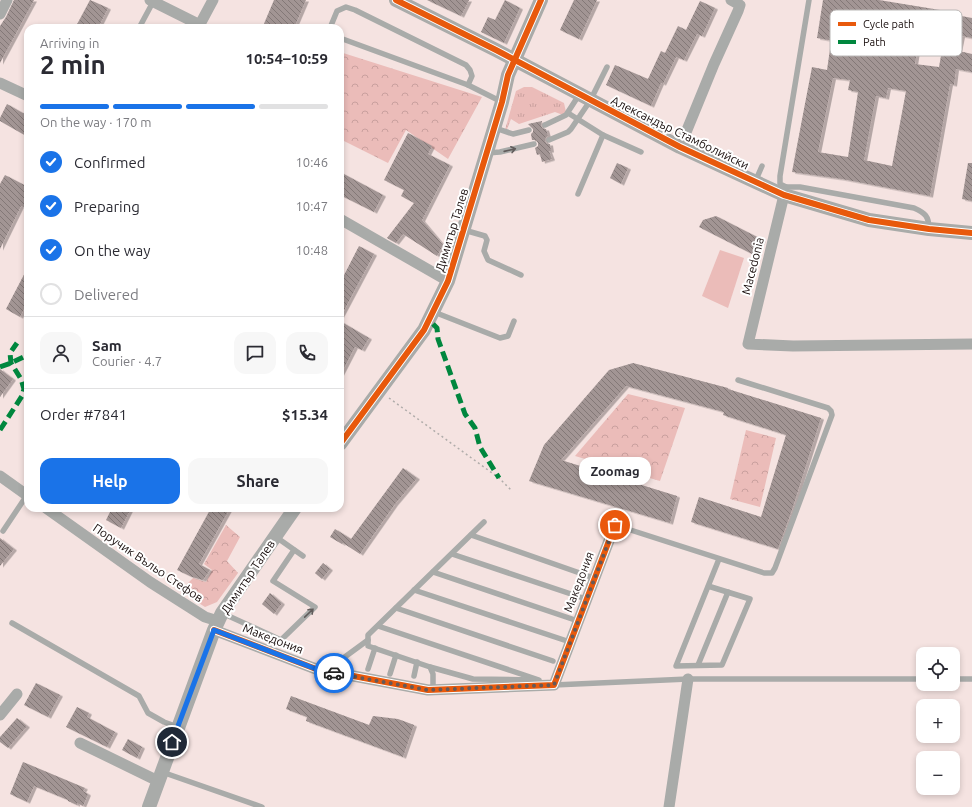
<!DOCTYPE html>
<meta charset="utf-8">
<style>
body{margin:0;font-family:Ubuntu,sans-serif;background:#f7f7f7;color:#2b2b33;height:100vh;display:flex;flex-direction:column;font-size:15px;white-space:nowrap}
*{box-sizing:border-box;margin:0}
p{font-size:13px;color:#7c7c81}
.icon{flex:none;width:22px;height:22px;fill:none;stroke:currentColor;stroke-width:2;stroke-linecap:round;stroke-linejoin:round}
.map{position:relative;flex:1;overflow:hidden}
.details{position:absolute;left:24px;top:24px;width:320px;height:488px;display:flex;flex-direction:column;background:#fff;border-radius:12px;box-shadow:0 2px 6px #0003}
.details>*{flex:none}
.tools{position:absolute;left:916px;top:647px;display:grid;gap:8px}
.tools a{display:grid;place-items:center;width:44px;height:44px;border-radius:8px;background:#fff;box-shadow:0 2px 6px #0003;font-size:20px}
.pin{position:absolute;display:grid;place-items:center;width:34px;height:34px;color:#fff;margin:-17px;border:2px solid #fff;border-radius:50%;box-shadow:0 1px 4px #0007}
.courier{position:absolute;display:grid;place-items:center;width:40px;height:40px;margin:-20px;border:3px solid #1a73e8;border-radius:50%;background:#fff;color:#222;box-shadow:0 1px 5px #0007}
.bubble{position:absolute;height:28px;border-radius:12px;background:#fff;box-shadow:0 2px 6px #0003;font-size:13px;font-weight:700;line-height:28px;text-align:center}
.headline em{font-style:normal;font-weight:700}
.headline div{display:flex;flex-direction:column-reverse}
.headline{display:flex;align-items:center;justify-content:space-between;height:68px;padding:0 16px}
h1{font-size:26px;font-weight:700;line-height:30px}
.bar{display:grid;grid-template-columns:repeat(4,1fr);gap:6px 4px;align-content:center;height:48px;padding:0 16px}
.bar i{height:5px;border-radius:3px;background:#e1e1e2}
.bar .current{background:#1a73e8}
.bar p{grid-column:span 4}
.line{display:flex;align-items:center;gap:10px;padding:0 16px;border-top:1px solid #e1e1e2}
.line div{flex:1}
.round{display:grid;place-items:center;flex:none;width:42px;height:42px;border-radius:12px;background:#f7f7f7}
ol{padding:0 16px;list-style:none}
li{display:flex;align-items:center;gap:12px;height:44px}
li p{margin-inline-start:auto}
li .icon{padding:4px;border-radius:50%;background:#1a73e8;color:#fff;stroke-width:4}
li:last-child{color:#7c7c81}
li i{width:22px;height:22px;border:2px solid #e1e1e2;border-radius:50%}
.primary-button{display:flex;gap:8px;margin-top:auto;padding:8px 16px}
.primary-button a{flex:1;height:46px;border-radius:12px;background:#1a73e8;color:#fff;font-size:16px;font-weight:700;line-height:46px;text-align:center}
.primary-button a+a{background:#f7f7f7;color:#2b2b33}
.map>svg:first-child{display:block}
.grass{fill:url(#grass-tufts)}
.forest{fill:url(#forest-crowns)}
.pitch{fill:#ebbcb9}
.building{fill:url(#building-back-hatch);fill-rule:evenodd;filter:url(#shadow)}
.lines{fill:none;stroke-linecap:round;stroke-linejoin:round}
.path{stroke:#b0acaa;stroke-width:1.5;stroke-dasharray:2 3;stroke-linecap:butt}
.service{stroke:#a9aba9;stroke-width:5.5}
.minor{stroke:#a9aba9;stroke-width:11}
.tertiary{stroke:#a9aba9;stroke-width:14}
.quiet{stroke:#00873e;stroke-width:5;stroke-dasharray:10 5;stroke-linecap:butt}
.cycleway-casing{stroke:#fff;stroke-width:8}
.cycleway{stroke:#e8590c;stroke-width:6}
.oneway{stroke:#615c5b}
.done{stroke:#665957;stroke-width:4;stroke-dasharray:0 7.2}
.route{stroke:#1a73e8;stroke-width:5}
.labels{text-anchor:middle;stroke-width:4;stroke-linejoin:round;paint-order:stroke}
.street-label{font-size:12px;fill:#190e0d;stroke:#fff}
.key{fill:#fff;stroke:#bab7b6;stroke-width:1}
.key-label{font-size:11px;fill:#190e0d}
</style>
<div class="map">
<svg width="972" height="807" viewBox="0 0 972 807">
<defs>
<pattern id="grass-tufts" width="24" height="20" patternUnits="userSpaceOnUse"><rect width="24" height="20" fill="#ebbcb9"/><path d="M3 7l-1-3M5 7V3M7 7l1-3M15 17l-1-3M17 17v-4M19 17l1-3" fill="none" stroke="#c9a09e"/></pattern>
<pattern id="forest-crowns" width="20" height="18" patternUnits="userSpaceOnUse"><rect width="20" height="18" fill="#ebbcb9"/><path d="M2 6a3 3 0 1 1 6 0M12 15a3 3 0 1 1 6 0" fill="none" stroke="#c9a09e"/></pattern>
<pattern id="building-back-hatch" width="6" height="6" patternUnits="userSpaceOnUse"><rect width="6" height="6" fill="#a29594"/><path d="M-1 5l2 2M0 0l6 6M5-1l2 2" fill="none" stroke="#837877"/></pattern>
<filter id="shadow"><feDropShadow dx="3" dy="1.5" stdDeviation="0" flood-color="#0004"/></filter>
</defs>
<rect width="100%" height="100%" fill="#f5e3e1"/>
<polygon class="grass" points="524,87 532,87 564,103 566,112 563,115 555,112 519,124 511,119 506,132 505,130 516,91"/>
<g class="forest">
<polygon points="340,52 482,97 448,159 406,130 388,163 340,139"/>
<polygon points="628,394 685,408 660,481 575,456"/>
<polygon points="746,430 776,438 760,507 730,499"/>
<polygon points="226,525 240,537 227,561 238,573 217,602 205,607 180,591 193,578 206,582 212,570 204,564"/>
</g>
<polygon class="pitch" points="720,250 744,258 728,308 702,296"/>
<g class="building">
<polygon points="14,0 34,0 0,63 0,26 6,17"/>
<polygon points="90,0 108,8 98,28 75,28"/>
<polygon points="274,0 306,0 294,28 268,28 263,26"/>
<polygon points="427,0 469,0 461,16"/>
<polygon points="505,0 520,8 504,43 481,32 488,17 495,20"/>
<polygon points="574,0 597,0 579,39 560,30"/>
<path d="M 823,0 L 879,0 L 940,10 L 940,12 L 972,18 L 972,38 L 962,36 L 959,51 L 972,54 L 972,72 L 956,69 L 954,85 L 950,84 L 930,196 L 842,179 L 792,172 L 812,67 L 827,70 L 830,49 L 855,53 L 861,16 L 839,13 L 834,41 L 817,38 ZM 921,26 L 941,29 L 940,32 L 945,33 L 939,67 L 915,64 ZM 833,78 L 850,80 L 848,90 L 858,92 L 848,157 L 818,152 ZM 888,88 L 906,91 L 892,166 L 864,160 L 876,96 L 886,98 Z"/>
<polygon points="700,1 715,8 702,36 697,34 684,60 676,57 663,84 661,83 651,106 606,85 615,65 648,79 661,51 665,53 678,26 686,30"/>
<polygon points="7,104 28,116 28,137 0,121 0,118"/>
<polygon points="542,121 541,126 543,129 546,129 548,136 545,138 545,141 547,144 550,144 551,151 549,151 552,159 542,162 540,154 537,155 535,148 538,146 538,143 536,140 532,140 531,134 533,132 533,129 528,124"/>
<polygon points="408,133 432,146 428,154 450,165 422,220 443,245 437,256 403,234 396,243 387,238 414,203 401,196 404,190 384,180"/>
<polygon points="617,163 628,168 621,184 610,178"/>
<polygon points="968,163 972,163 972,201 962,199"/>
<polygon points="340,172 383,195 374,212 340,195"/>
<polygon points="5,175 28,187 28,209 21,206 0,249 0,184"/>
<polygon points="716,216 763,240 754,255 699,227 703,220"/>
<polygon points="359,246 374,254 340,318 340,283"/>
<polygon points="28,267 28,301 20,317 6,309"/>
<polygon points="340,321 369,338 362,350 355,347 340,376"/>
<polygon points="633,363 728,388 728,389 821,418 792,510 778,549 691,522 699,497 761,517 786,435 723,415 724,412 626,386 561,460 677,496 670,523 529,481 544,445 609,370"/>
<polygon points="0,369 13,379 0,397"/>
<polygon points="403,468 417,478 395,504 360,554 343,543 342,544 330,537 335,529 351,539"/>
<polygon points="112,508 131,508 121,528 106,520"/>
<polygon points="211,508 230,508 199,564 210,570 203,580 192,577 177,570"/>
<polygon points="0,538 14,549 0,566"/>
<polygon points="323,563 330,569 322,579 315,573"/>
<polygon points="270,593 282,603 274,614 262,604"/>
<polygon points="36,683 60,695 48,717 24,705"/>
<polygon points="291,696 369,725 373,716 398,719 414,725 403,757 306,721 307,717 286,709"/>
<polygon points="77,707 89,713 87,717 115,732 107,747 66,727"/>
<polygon points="17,718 27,726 8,748 0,742 0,737"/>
<polygon points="128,739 142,747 137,758 122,750"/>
<polygon points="23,762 85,788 83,791 88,794 83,806 77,803 77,805 68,801 68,800 34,786 27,802 10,794"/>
</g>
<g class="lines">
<polyline class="path" points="389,398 499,478 511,490"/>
<g class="service">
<polyline points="139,28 153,2"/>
<polyline points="330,28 337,11 346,7 355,10 466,65 470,70 472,76 468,85"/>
<polyline points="340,38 468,85 502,102"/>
<polyline points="568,113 603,135 641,152"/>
<polyline points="545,125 566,115 579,95"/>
<polyline points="495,128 513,134 529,130"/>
<polyline points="549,140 568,132 571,129 590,101 607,67"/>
<polyline points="487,153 500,152 534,144"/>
<polyline points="755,182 762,166"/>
<polyline points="786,187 780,184 780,176 809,0"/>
<path d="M 785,190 L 786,187 L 800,187 L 914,208 C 925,213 929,216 929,229"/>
<polyline points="578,194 603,135"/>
<polyline points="464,230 485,236 487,240 484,251 488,260 521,275"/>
<polyline points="434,312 500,338 508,336 514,321"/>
<polyline points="615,525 764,573 772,573 775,568 832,415 831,411 828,408 738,380"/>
<polyline points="3,531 27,495"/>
<polyline points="471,535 594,578"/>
<polyline points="276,537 303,556"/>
<polyline points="452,554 586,599"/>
<polyline points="433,572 578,621"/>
<polyline points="708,586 750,599 722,665 676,666 719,559"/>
<polyline points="414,590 570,642"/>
<polyline points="396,608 553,661"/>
<polyline points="222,613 281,640 315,607 273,581 294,550"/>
<polyline points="12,623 139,696 148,713 164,722 178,727"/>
<polyline points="378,626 539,680"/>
<polyline points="342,659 368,640"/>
<polyline points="698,665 728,592"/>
<polyline points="430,667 473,679 533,680"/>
<polyline points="368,669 375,648"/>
<polyline points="390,674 396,655"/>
<polyline points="414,676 417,662"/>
<polyline points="953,679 972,679"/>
<polyline points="554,685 688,679 923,679"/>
<polyline points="433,690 433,674 430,667 368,646 368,635 484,522"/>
<polyline points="162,772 262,807"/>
</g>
<g class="minor">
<polyline points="150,0 200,25"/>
<polyline points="0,14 7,0"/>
<polyline points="198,28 213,0"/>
<polyline points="0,83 28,96"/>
<polyline points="680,147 714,64 738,11 740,5 731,0"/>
<polyline points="784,195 748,344 793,346 972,344"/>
<polyline points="340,219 448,281"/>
<polyline points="0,476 28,496"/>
<polyline points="46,508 150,582 205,617 218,621"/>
<polyline points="214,630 316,669 428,690 554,685 615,525"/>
<polyline points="0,715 17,694"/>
<polyline points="80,743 158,781"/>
<polyline points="669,807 688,679"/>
</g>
<g class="tertiary">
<polyline points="396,0 496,50 680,147 784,195 869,220 929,229 972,233"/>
<polyline points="340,444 424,330 448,281 502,102 508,75 541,0"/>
<polyline points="149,807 214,630 222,613 295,508"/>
</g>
<g class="quiet">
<polyline points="433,324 437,328 438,339 465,414 475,428 480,447 499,478"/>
<polyline points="0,367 11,363 28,355"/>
<polyline points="0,430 22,396 24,389 21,379 11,363 10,353 17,343"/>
</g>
<g class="cycleway-casing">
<g id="cycleway">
<polyline points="396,0 496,50 680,147 784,195 869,220 929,229 972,233"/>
<polyline points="340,444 424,330 448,281 502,102 508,75 541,0"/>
<polyline points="214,630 316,669 428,690 554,685 615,525"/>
</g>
</g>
<use href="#cycleway" class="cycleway"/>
</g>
<defs><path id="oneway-shaft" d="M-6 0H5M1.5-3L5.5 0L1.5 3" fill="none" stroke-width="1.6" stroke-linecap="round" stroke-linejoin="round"/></defs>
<g class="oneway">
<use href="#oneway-shaft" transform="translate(510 150) rotate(-13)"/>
<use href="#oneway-shaft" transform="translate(309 613) rotate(-44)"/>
</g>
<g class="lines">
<polyline class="done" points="334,673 428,690 554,685 615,525"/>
<polyline class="route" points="172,742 214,630 316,669 334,673"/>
</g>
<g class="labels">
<g class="street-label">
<text transform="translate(680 133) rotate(26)" y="4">Александър Стамболийски</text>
<text transform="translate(452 230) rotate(-73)" y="4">Димитър Талев</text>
<text transform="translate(753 266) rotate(-76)" y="4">Macedonia</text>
<text transform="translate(148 563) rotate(34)" y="4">Поручик Въльо Стефов</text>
<text transform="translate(248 577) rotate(-56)" y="4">Димитър Талев</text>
<text transform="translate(579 582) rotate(-69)" y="4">Македония</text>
<text transform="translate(273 639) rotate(21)" y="4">Македония</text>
</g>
</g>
<rect x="830" y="10" width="132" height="46" rx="6" class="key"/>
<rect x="838" y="22" width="18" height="4" fill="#e8590c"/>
<rect x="838" y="40" width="18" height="4" fill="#00873e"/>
<g class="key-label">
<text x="863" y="28">Cycle path</text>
<text x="863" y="46">Path</text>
</g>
</svg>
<div class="tools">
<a><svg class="icon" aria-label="locate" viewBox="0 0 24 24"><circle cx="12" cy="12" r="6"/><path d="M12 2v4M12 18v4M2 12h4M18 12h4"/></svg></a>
<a>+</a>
<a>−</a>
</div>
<div class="pin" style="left:615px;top:525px;background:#ea580c"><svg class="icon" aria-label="bag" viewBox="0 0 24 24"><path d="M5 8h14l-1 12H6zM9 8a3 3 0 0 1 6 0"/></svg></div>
<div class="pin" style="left:172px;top:742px;background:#1f2937"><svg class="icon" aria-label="home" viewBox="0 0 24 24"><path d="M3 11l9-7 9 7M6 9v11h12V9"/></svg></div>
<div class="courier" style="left:334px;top:673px"><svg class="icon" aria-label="car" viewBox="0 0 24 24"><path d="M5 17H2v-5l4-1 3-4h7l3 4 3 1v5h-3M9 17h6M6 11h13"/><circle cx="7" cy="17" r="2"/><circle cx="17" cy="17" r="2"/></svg></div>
<div class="bubble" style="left:579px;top:457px;width:72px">Zoomag</div>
<section class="details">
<div class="headline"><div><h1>2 min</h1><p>Arriving in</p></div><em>10:54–10:59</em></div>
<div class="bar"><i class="current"></i><i class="current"></i><i class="current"></i><i></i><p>On the way · 170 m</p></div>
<ol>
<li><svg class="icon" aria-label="check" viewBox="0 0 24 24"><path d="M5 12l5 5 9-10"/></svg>Confirmed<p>10:46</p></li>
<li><svg class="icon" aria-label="check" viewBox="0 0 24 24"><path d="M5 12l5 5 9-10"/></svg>Preparing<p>10:47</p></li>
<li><svg class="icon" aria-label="check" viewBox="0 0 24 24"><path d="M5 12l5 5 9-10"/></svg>On the way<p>10:48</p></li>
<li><i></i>Delivered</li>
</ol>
<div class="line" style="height:72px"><a class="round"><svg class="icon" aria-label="person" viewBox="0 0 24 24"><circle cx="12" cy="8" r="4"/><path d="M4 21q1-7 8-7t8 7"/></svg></a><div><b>Sam</b><p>Courier · 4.7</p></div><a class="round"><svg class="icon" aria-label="chat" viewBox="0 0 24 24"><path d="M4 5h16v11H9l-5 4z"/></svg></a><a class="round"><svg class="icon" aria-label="phone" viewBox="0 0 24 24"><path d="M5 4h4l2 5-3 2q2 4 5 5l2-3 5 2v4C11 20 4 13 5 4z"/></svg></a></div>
<div class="line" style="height:52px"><div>Order #7841</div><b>$15.34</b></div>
<div class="primary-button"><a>Help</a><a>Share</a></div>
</section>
</div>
